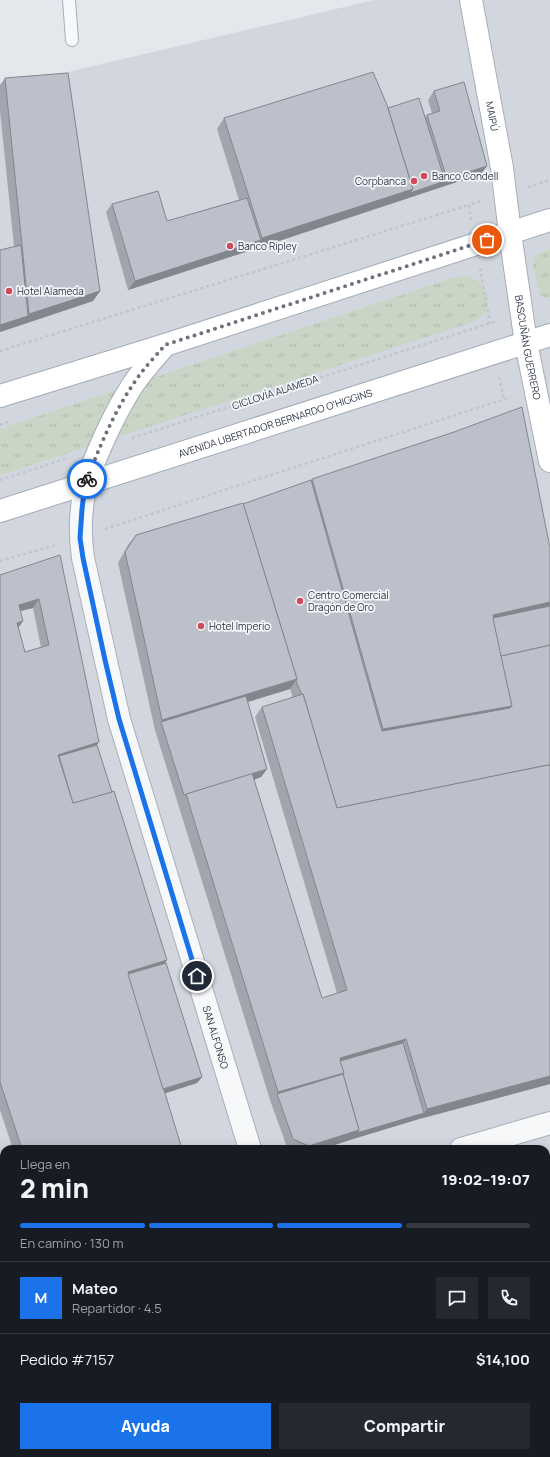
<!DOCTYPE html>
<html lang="es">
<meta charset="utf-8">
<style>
body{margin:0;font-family:Manrope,sans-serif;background:#242831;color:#f1f3f6;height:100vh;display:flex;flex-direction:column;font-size:15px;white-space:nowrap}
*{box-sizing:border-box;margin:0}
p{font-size:13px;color:#9ea1a6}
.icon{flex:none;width:22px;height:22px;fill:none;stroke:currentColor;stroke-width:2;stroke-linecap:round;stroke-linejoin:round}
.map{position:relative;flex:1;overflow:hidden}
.sheet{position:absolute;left:0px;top:1145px;width:550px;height:312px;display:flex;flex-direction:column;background:#171b24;border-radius:12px 12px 0 0;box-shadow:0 2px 10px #0003}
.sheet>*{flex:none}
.pin{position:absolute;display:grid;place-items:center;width:34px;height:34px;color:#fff;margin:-17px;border:2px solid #fff;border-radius:50%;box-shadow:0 1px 4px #0007}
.courier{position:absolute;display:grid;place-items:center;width:40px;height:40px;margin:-20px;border:3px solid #1a73e8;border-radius:50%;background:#fff;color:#222;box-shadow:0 1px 5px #0007}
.overview em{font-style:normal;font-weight:800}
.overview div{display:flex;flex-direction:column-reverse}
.overview{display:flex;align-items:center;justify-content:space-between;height:68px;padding:0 20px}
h1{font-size:26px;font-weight:800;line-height:30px}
.bar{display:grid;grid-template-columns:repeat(4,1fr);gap:6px 4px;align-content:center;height:48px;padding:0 20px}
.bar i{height:5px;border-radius:3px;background:#363941}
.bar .current{background:#1a73e8}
.bar p{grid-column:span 4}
.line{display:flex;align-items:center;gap:10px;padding:0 20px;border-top:1px solid #363941}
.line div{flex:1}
.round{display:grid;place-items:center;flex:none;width:42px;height:42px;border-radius:0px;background:#242831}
.primary-button{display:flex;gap:8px;margin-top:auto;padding:8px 20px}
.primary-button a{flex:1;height:46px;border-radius:0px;background:#1a73e8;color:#fff;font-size:16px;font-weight:800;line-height:46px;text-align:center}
.primary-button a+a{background:#242831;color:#f1f3f6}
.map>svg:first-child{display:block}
.built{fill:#d2d6de;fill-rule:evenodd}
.park{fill:url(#park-tufts)}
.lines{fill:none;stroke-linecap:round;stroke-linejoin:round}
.lane-casing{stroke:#a9aeb7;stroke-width:14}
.street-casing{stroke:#a9aeb7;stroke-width:24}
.secondary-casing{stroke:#a9aeb7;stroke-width:24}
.primary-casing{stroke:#a3abb8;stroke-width:24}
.path{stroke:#c2c5cb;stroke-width:2.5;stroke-dasharray:3 3;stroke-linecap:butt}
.lane{stroke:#f7f8fa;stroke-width:12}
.street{stroke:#f7f8fa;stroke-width:22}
.secondary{stroke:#fff;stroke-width:22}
.primary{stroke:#fff;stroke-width:22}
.wall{fill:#a1a5ae;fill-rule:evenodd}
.shaded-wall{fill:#83868d}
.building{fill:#bbc0ca;stroke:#83868d;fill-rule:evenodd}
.done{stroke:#6c737f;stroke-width:4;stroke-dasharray:0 7.2}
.route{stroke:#1a73e8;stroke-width:5}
.poi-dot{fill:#d1495b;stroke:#f4f6f9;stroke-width:1.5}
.labels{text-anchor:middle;stroke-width:3.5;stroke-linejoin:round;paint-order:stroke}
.street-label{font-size:10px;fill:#2b3445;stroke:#f4f6f9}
.poi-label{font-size:10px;fill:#2b3445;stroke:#f4f6f9;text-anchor:start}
</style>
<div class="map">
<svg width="550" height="1457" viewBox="0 0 550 1457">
<defs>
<pattern id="park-tufts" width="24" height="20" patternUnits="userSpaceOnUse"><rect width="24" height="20" fill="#c9d6c5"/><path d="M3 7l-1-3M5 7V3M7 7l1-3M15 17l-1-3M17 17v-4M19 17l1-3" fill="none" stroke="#adb8ab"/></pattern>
</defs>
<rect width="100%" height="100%" fill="#e4e7ec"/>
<path class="built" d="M 374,0 L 550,0 L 550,1457 L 0,1457 L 0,88 ZM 4,1149 L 546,1149 L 546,1453 L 4,1453 Z"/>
<g class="park">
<polygon points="550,249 550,298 540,296 533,265 536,255"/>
<path d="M 456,277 C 460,277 465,276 469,277 C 485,280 493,302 483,315 C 481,318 476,320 473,322 L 0,475 L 0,429 Z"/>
</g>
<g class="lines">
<g class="lane-casing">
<polyline id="lane" points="69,0 72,40"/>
</g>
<g class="street-casing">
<g id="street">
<path id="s1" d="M 85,484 C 81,512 79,530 83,558 L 119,719 L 250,1149"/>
<polyline points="461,1149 550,1123"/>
<polyline points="0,1197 4,1209"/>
<polyline points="0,1284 4,1283"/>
<polyline points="260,1453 260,1457"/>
</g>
</g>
<g class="secondary-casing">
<g id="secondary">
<path id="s2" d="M 471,0 L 502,168 L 510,233 L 526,343 L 550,461"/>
</g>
</g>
<g class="primary-casing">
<g id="primary">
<polyline points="0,396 165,345 550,220"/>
<path d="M 85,484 C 99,449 113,415 134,383 C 143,370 155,357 165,345"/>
<path id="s3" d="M 0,511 L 550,335"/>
</g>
</g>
<g class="path">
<polyline points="528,187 550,180"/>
<polyline points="471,220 469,205 481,201"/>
<polyline points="480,268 490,324"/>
<polyline points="0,351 469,205"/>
<polyline points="499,377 504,400"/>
<polyline points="0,425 8,422"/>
<polyline points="132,438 497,321"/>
<polyline points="0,480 68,458"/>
<polyline points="105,529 511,397"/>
<polyline points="0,561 56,545"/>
</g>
<use href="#lane" class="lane"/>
<use href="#street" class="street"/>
<use href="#secondary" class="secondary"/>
<use href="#primary" class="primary"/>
</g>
<g class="wall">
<polygon points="5,78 100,291 93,301 0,332 14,246 0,111 0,85"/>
<polygon points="434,91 481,174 128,290 106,212 112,204 167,221 239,200 217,129 224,118 388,108 425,117 427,115 432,113 428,100"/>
<path d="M 312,479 L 550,1084 L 419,1119 L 353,1139 L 322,1149 L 290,1149 L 287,1147 L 271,1103 L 155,730 L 118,563 L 128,545 L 136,535 L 243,504 L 311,480 ZM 290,689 L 293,698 L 262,707 L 255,717 L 337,993 L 322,998 L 254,780 L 261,777 L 267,769 L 247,702 Z"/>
<path d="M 60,555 L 97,745 L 202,1077 L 197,1083 L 165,1093 L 182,1149 L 13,1149 L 0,1110 L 0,575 ZM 33,608 L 41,647 L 25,652 L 18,628 L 20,611 Z"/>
<polygon points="298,1453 478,1453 466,1456 467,1457 299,1457"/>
</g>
<g class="shaded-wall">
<polygon points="487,166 481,174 255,249 262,238 413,189 445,181 447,179"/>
<polygon points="261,240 255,249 128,290 135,281"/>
<polygon points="100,291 93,301 0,332 0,325 28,316 29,314"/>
<polygon points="39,599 33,608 12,613 19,605"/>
<polygon points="550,602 550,611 491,624 493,615"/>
<polygon points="23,621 17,630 17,623"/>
<polygon points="297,679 290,689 163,728 161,722 162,720"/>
<polygon points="512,706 504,717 376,740 383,729"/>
<polygon points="99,742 93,751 58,762 58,755"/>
<polygon points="267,769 261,777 188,801 186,795"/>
<polygon points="167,960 161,969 127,979 128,972"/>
<polygon points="406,1039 399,1049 338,1067 340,1058"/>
<polygon points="344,1073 337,1083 277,1094 278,1092"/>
<polygon points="550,1076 550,1084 419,1119 353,1139 322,1149 308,1149 309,1146 359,1130 424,1113 427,1109"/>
<polygon points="202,1077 197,1083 157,1096 161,1089"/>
<polygon points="550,1404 550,1413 546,1414 546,1405"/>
<polygon points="460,1453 478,1453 461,1457"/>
</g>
<g class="building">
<polygon points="373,72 387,105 413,189 262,238 224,118"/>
<polygon points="68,73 100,291 29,314 5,78"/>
<polygon points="464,82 487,166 447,179 427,115 440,111 434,91"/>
<polygon points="419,98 445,181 410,193 413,189 388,108"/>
<polygon points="158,191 167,221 247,198 261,240 135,281 112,204"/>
<polygon points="21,245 28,316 0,325 0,250"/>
<polygon points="522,407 550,548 550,602 493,615 512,706 383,729 312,479 454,432"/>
<polygon points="311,480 382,731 510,708 512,706 501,656 550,645 550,765 543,766 337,808 303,694 302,695 296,681 297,679 243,504"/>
<polygon points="243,503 297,679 162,720 125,552 136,535"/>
<path d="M 60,555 L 99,742 L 58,755 L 73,803 L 114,791 L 167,960 L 128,972 L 182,1149 L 22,1149 L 0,1082 L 0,575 ZM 39,599 L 49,645 L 25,652 L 17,623 L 23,621 L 19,605 Z"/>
<polygon points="550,606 550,645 501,656 493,618"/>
<polygon points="303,694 337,808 543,766 550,765 550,1076 427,1109 406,1039 340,1058 344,1073 278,1092 186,794 252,773 322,998 347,990 262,707"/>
<polygon points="246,696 267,769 186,794 184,795 161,722"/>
<polygon points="97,745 112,792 73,803 59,756"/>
<polygon points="166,963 202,1077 163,1089 128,974"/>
<polygon points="403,1043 424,1113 357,1133 359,1130 343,1074 344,1073 340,1061"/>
<polygon points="343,1074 359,1130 309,1146 293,1139 277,1094"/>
<polygon points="550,1292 550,1404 546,1405 546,1293"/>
<polygon points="234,1453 241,1453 242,1457 215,1457"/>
<polygon points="307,1453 466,1453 467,1457 308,1457"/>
</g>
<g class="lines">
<path class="done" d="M 87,479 C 100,446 114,412 134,383 C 143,369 155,357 165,345 L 487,240"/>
<polyline class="route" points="87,479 85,484 82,509 80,538 83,558 105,660 119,719 197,976"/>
</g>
<g class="poi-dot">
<circle cx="424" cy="176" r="4"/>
<circle cx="414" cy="181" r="4"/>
<circle cx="230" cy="246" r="4"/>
<circle cx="9" cy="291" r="4"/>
<circle cx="300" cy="601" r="4"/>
<circle cx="201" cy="626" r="4"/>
</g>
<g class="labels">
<g class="street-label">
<text dy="4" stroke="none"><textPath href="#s2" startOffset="118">MAIPÚ</textPath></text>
<text dy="4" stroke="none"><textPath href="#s2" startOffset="352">BASCUÑÁN GUERRERO</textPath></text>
<text transform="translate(275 392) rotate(-18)" y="4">CICLOVÍA ALAMEDA</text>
<text dy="4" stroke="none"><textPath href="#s3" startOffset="289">AVENIDA LIBERTADOR BERNARDO O'HIGGINS</textPath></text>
<text dy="4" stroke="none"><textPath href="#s1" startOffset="572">SAN ALFONSO</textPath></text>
</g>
<g class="poi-label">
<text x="432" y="180">Banco Condell</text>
<text x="406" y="185" text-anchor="end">Corpbanca</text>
<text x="238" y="250">Banco Ripley</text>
<text x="17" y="295">Hotel Alameda</text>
<text x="308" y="599">Centro Comercial<tspan x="308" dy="12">Dragón de Oro</tspan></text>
<text x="209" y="630">Hotel Imperio</text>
</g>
</g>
</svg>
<div class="pin" style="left:487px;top:240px;background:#ea580c"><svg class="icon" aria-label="bag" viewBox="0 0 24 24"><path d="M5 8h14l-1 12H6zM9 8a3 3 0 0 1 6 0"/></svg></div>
<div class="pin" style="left:197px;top:976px;background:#1f2937"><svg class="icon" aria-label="home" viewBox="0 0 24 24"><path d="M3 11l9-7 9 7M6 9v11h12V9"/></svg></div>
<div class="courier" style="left:87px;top:479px"><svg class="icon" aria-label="bike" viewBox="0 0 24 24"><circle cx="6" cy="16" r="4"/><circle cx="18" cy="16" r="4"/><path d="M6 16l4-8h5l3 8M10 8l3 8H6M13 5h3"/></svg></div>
<section class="sheet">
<div class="overview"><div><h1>2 min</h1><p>Llega en</p></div><em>19:02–19:07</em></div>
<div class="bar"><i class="current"></i><i class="current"></i><i class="current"></i><i></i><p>En camino · 130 m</p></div>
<div class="line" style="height:72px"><b class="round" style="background:#1a73e8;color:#fff">M</b><div><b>Mateo</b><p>Repartidor · 4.5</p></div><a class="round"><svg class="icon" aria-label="chat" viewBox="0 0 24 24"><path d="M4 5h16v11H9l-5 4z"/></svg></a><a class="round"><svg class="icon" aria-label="phone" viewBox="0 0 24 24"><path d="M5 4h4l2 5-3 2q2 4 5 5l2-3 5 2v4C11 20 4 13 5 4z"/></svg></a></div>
<div class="line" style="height:52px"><div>Pedido #7157</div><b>$14,100</b></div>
<div class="primary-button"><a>Ayuda</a><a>Compartir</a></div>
</section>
</div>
